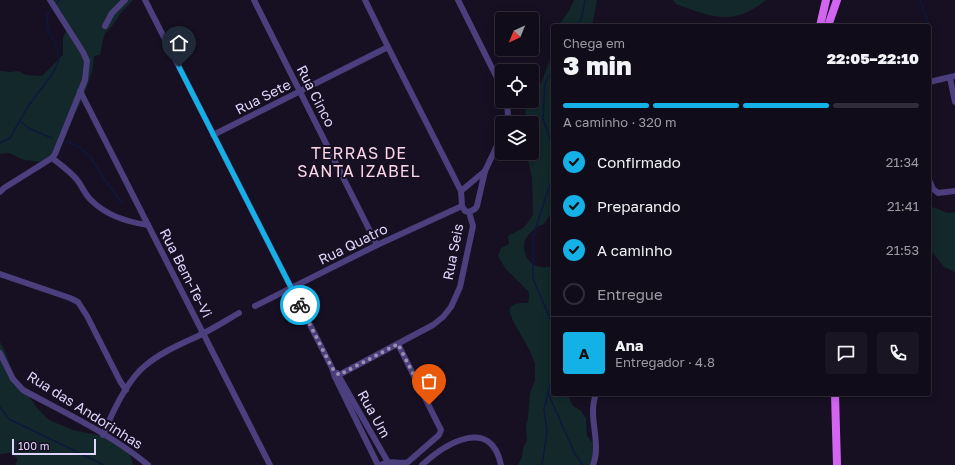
<!DOCTYPE html>
<html lang="pt">
<meta charset="utf-8">
<style>
body{margin:0;font-family:"Golos Text",sans-serif;background:#191523;color:#f1f3f6;height:100vh;display:flex;flex-direction:column;font-size:15px;white-space:nowrap}
*{box-sizing:border-box;margin:0}
p{font-size:13px;color:#9c9ba2}
.icon{flex:none;width:22px;height:22px;fill:none;stroke:currentColor;stroke-width:2;stroke-linecap:round;stroke-linejoin:round}
.map{position:relative;flex:1;overflow:hidden}
.panel{position:absolute;left:551px;top:24px;width:380px;height:372px;display:flex;flex-direction:column;background:#100c1a;border-radius:4px;box-shadow:0 2px 10px #0003,0 0 0 1px #302c39}
.panel>*{flex:none}
.needle{width:26px;rotate:223deg}
.fabs{position:absolute;left:495px;top:12px;display:grid;gap:8px}
.fabs a{display:grid;place-items:center;width:44px;height:44px;border-radius:4px;background:#100c1a;box-shadow:0 2px 10px #0003,0 0 0 1px #302c39;font-size:20px}
.scale{position:absolute;left:12px;bottom:10px;width:84px;box-sizing:border-box;padding-left:4px;border:2px solid #dfd4fb;border-top:0;font-size:11px;line-height:14px;white-space:nowrap;color:#dfd4fb;-webkit-text-stroke:3px #161022;paint-order:stroke}
.pin{position:absolute;display:grid;place-items:center;width:34px;height:34px;color:#fff;margin:-41px -17px;border-radius:50% 50% 50% 0;rotate:-45deg;box-shadow:0 0 4px #0007}
.pin .icon{rotate:45deg}
.courier{position:absolute;display:grid;place-items:center;width:40px;height:40px;margin:-20px;border:3px solid #14b1e7;border-radius:50%;background:#fff;color:#222;box-shadow:0 1px 5px #0007}
.headline em{font-style:normal;font-weight:800}
.headline div{display:flex;flex-direction:column-reverse}
.headline{display:flex;align-items:center;justify-content:space-between;height:68px;padding:0 12px}
h1{font-size:26px;font-weight:800;line-height:30px}
.bar{display:grid;grid-template-columns:repeat(4,1fr);gap:6px 4px;align-content:center;height:48px;padding:0 12px}
.bar i{height:5px;border-radius:3px;background:#302c39}
.bar .active{background:#14b1e7}
.bar p{grid-column:span 4}
.line{display:flex;align-items:center;gap:10px;padding:0 12px;border-top:1px solid #302c39}
.line div{flex:1}
.round{display:grid;place-items:center;flex:none;width:42px;height:42px;border-radius:4px;background:#191523}
ol{padding:0 12px;list-style:none}
li{display:flex;align-items:center;gap:12px;height:44px}
li p{margin-inline-start:auto}
li .icon{padding:4px;border-radius:50%;background:#14b1e7;color:#111;stroke-width:4}
li:last-child{color:#9c9ba2}
li i{width:22px;height:22px;border:2px solid #302c39;border-radius:50%}
.map>svg:first-child{display:block}
.green{fill:#13282b}
.lines{fill:none;stroke-linecap:round;stroke-linejoin:round}
.stream{stroke:#0e183d;stroke-width:1.5}
.minor{stroke:#4b3f7d;stroke-width:6}
.major{stroke:#d365f1;stroke-width:8}
.done{stroke:#998faf;stroke-width:4;stroke-dasharray:0 7.2}
.route{stroke:#14b1e7;stroke-width:5}
.labels{text-anchor:middle;stroke-width:4;stroke-linejoin:round;paint-order:stroke}
.street-label{font-size:14px;fill:#dfd4fb;stroke:#161022}
.quarter-label{font-size:16px;letter-spacing:1px;fill:#fbd6e8;stroke:#161022}
</style>
<div class="map">
<svg width="955" height="465" viewBox="0 0 955 465">
<rect width="100%" height="100%" fill="#161022"/>
<g class="green">
<polygon points="55,0 133,0 120,14 112,26 105,33 103,40 100,55 94,56 93,69 83,98 69,124 66,135 64,137 57,153 41,162 24,160 9,153 0,154 0,71 10,72 18,71 26,75 42,76 63,55 63,38 66,31 65,22 62,12 55,5"/>
<polygon points="574,0 597,0 592,26 558,26 569,11"/>
<path d="M 673,0 L 766,0 C 733,27 712,17 676,4 Z"/>
<path d="M 553,52 L 553,213 L 550,215 L 543,225 L 540,225 C 536,228 529,233 526,238 C 521,248 526,263 537,266 C 542,268 548,267 553,266 L 553,394 L 567,394 L 573,406 L 581,411 L 586,419 L 587,436 L 598,449 L 599,456 L 590,465 L 518,465 L 522,457 L 523,448 L 527,441 L 526,425 L 528,419 L 530,393 L 535,380 L 535,364 L 530,351 L 513,321 L 509,310 C 513,302 520,303 528,303 L 529,299 L 529,292 L 505,268 L 498,256 L 501,248 L 509,244 L 508,236 L 523,228 L 529,221 L 533,214 L 532,178 L 528,160 L 529,153 L 532,153 L 532,123 L 528,123 L 524,106 L 524,101 L 532,101 L 532,92 L 541,83 Z"/>
<path d="M 932,207 C 940,209 946,215 955,212 L 955,272 L 944,267 L 929,248 L 929,209 Z"/>
<polygon points="0,342 5,351 14,376 38,409 49,420 73,430 107,437 129,451 133,465 15,465 18,459 10,453 0,454"/>
</g>
<g class="lines">
<g class="stream">
<polyline points="920,0 929,24"/>
<polyline points="55,5 59,0"/>
<polyline points="577,26 582,17 585,0"/>
<polyline points="553,69 545,83 543,119 552,144 553,159"/>
<polyline points="20,121 30,129 52,138"/>
<polyline points="66,141 79,147 90,156 102,176 123,204"/>
<polyline points="0,143 10,138 27,108 53,73 59,60 57,48 48,29 47,15 52,8"/>
<polyline points="553,176 533,236 533,279 553,325"/>
<polyline points="548,393 575,454 583,465"/>
<polyline points="0,407 9,419 104,465"/>
<polyline points="542,465 547,432 544,409 553,373"/>
</g>
<g class="minor">
<polyline points="145,0 332,368 335,377 378,465"/>
<polyline points="254,0 377,245"/>
<polyline points="458,0 502,88"/>
<polyline points="105,26 112,13 125,0"/>
<polyline points="950,78 955,102"/>
<polyline points="929,82 955,76"/>
<polyline points="80,91 270,465"/>
<polyline points="507,123 508,116 507,101"/>
<polyline points="213,135 388,47"/>
<path d="M 52,158 C 61,165 71,172 78,181 C 83,188 85,195 92,201 C 107,216 127,222 148,225"/>
<polyline points="929,180 933,189 938,193 955,191"/>
<polyline points="461,191 485,171"/>
<polyline points="0,192 4,188 52,158 55,154 85,80 87,61 83,52 50,0"/>
<polyline points="469,212 475,209 477,206 485,171 502,135"/>
<polyline points="0,274 70,298 78,302 87,316 120,381 126,390"/>
<polyline points="255,306 377,245 462,206"/>
<path d="M 0,353 L 13,379 L 23,390 C 65,413 111,434 148,465"/>
<polyline points="337,373 389,464"/>
<polyline points="335,377 433,325 443,317 451,307 460,287 473,226 469,212 465,211 462,206 461,191 388,47 365,0"/>
<path d="M 103,435 C 112,413 128,379 146,365 C 160,353 179,345 196,337 C 211,330 225,321 239,313"/>
<path d="M 381,465 C 392,459 398,465 408,462 L 439,435 L 441,430 L 398,344"/>
<path d="M 422,465 C 446,443 491,416 501,465"/>
<path d="M 593,465 C 602,442 587,417 596,394"/>
</g>
<g class="major">
<polyline points="820,26 826,0"/>
<polyline points="828,26 837,0"/>
<polyline points="835,394 837,465"/>
</g>
</g>
<g class="lines">
<polyline class="done" points="300,305 332,368 339,375 398,344 429,405"/>
<polyline class="route" points="179,67 300,305"/>
</g>
<g class="labels">
<g class="street-label">
<text transform="translate(316 96) rotate(63)" y="5">Rua Cinco</text>
<text transform="translate(263 97) rotate(-27)" y="5">Rua Sete</text>
<text transform="translate(353 244) rotate(-26)" y="5">Rua Quatro</text>
<text transform="translate(453 252) rotate(-79)" y="5">Rua Seis</text>
<text transform="translate(186 273) rotate(63)" y="5">Rua Bem-Te-Vi</text>
<text transform="translate(85 410) rotate(32)" y="5">Rua das Andorinhas</text>
<text transform="translate(374 414) rotate(61)" y="5">Rua Um</text>
</g>
<g class="quarter-label">
<text x="359" y="159">TERRAS DE<tspan x="359" dy="18">SANTA IZABEL</tspan></text>
</g>
</g>
</svg>
<div class="fabs">
<a><svg class="needle" viewBox="-14 -14 28 28"><path d="M0-13l5 13h-10z" fill="#e53935"/><path d="M0 13l5-13h-10z" fill="#9c9ba2"/></svg></a>
<a><svg class="icon" aria-label="locate" viewBox="0 0 24 24"><circle cx="12" cy="12" r="6"/><path d="M12 2v4M12 18v4M2 12h4M18 12h4"/></svg></a>
<a><svg class="icon" aria-label="layers" viewBox="0 0 24 24"><path d="M12 4l9 5-9 5-9-5zM3 14l9 5 9-5"/></svg></a>
</div>
<div class="scale">100 m</div>
<div class="pin" style="left:429px;top:405px;background:#ea580c"><svg class="icon" aria-label="bag" viewBox="0 0 24 24"><path d="M5 8h14l-1 12H6zM9 8a3 3 0 0 1 6 0"/></svg></div>
<div class="pin" style="left:179px;top:67px;background:#1f2937"><svg class="icon" aria-label="home" viewBox="0 0 24 24"><path d="M3 11l9-7 9 7M6 9v11h12V9"/></svg></div>
<div class="courier" style="left:300px;top:305px"><svg class="icon" aria-label="bike" viewBox="0 0 24 24"><circle cx="6" cy="16" r="4"/><circle cx="18" cy="16" r="4"/><path d="M6 16l4-8h5l3 8M10 8l3 8H6M13 5h3"/></svg></div>
<section class="panel">
<div class="headline"><div><h1>3 min</h1><p>Chega em</p></div><em>22:05–22:10</em></div>
<div class="bar"><i class="active"></i><i class="active"></i><i class="active"></i><i></i><p>A caminho · 320 m</p></div>
<ol>
<li><svg class="icon" aria-label="check" viewBox="0 0 24 24"><path d="M5 12l5 5 9-10"/></svg>Confirmado<p>21:34</p></li>
<li><svg class="icon" aria-label="check" viewBox="0 0 24 24"><path d="M5 12l5 5 9-10"/></svg>Preparando<p>21:41</p></li>
<li><svg class="icon" aria-label="check" viewBox="0 0 24 24"><path d="M5 12l5 5 9-10"/></svg>A caminho<p>21:53</p></li>
<li><i></i>Entregue</li>
</ol>
<div class="line" style="height:72px"><b class="round" style="background:#14b1e7;color:#111">A</b><div><b>Ana</b><p>Entregador · 4.8</p></div><a class="round"><svg class="icon" aria-label="chat" viewBox="0 0 24 24"><path d="M4 5h16v11H9l-5 4z"/></svg></a><a class="round"><svg class="icon" aria-label="phone" viewBox="0 0 24 24"><path d="M5 4h4l2 5-3 2q2 4 5 5l2-3 5 2v4C11 20 4 13 5 4z"/></svg></a></div>
</section>
</div>
